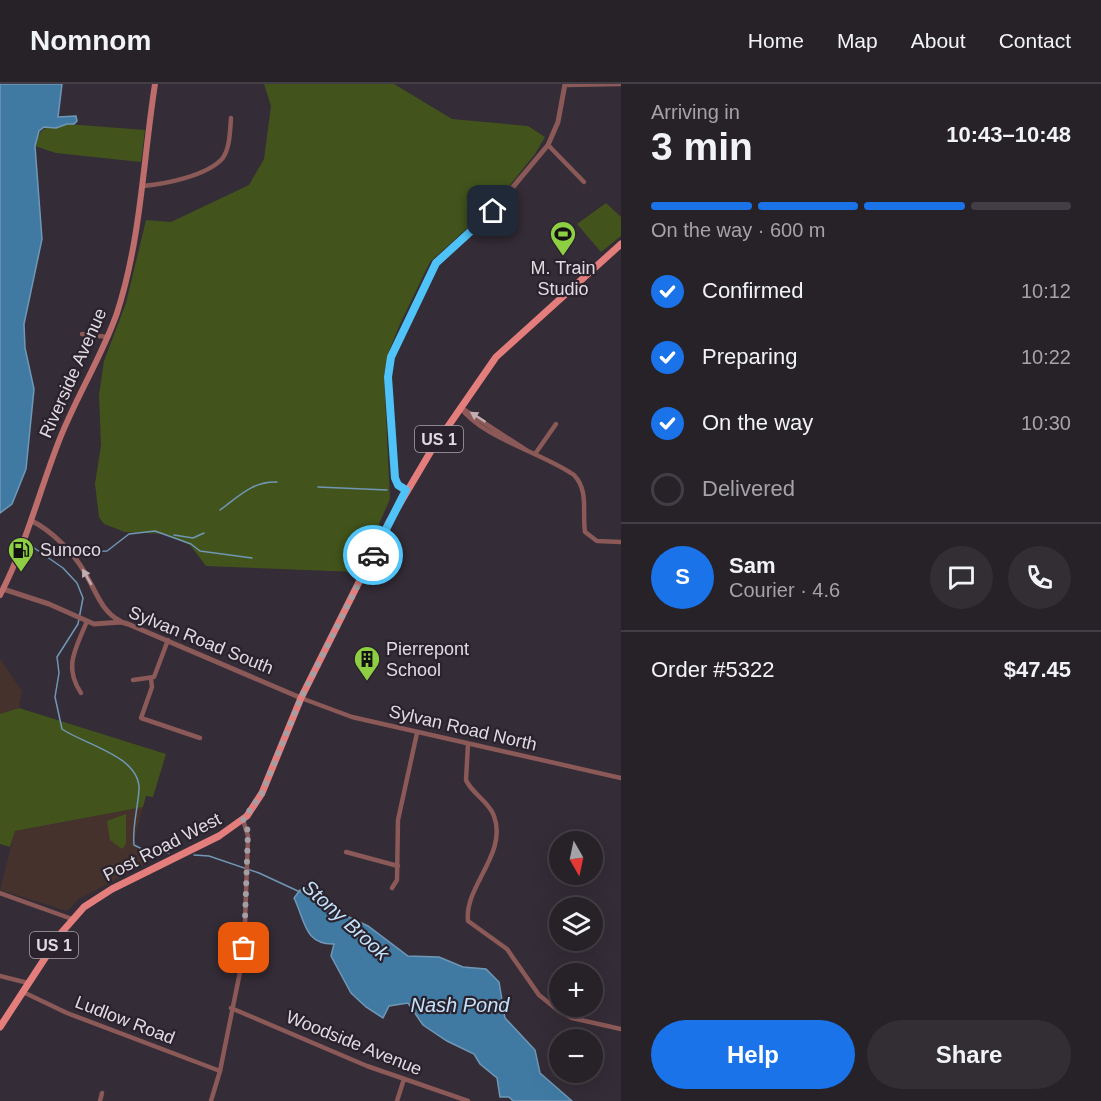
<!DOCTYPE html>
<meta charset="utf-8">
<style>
body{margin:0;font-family:Arial,sans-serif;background:#332e34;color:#f1f3f6;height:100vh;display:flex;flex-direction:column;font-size:22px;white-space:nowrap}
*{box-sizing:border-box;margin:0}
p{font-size:20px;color:#a4a3a8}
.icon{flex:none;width:33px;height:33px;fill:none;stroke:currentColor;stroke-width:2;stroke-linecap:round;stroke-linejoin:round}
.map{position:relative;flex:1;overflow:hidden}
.panel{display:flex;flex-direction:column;background:#272128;width:480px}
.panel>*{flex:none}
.needle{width:39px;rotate:171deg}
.fabs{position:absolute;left:549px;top:747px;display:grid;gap:12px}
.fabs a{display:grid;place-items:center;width:54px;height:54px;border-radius:50%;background:#272128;box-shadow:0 6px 24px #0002,0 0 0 2px #433e45;font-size:30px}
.pin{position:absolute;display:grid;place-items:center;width:51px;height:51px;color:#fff;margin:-26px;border-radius:12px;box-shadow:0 3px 9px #0006}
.courier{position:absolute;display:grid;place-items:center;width:60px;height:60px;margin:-30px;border:4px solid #4fc3f7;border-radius:50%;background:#fff;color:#222;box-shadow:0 2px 8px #0007}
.headline em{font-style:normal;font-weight:800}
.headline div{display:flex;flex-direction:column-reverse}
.headline{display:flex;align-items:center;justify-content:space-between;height:102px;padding:0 30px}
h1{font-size:39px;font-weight:800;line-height:45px}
.bar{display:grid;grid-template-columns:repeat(4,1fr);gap:9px 6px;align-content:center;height:72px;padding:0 30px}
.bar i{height:8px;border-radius:4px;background:#433e45}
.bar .on{background:#1a73e8}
.bar p{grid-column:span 4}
.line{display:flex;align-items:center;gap:15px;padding:0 30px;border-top:2px solid #433e45}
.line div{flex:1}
.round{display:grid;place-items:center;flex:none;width:63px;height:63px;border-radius:32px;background:#332e34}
ol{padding:0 30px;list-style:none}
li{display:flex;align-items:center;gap:18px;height:66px}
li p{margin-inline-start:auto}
li .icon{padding:6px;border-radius:50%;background:#1a73e8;color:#fff;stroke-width:4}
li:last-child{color:#a4a3a8}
li i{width:33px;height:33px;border:3px solid #433e45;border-radius:50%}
.primary-button{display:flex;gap:12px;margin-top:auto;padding:12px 30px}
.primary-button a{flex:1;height:69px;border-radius:36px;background:#1a73e8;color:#fff;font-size:24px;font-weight:800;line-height:69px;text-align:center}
.primary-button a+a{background:#332e34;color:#f1f3f6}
header{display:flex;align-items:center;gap:36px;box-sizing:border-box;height:84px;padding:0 30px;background:#272128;border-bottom:2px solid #433e45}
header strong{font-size:28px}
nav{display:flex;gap:33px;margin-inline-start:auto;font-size:21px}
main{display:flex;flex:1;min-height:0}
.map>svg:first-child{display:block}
.education{fill:#45322c}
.green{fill:#42541b}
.water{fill:#407aa3;stroke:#7097b6;stroke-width:1.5}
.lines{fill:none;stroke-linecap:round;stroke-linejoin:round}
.stream{stroke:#7097b6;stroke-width:1.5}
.minor{stroke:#8b5957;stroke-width:4.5}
.tertiary{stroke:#8b5957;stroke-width:5}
.secondary{stroke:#bd6e6c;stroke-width:6}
.primary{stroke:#e47e7c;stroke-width:7}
.oneway{fill:#c2aeb1}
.done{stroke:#a49ea5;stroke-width:6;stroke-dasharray:0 10.8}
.route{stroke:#4fc3f7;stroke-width:8}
.labels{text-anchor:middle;stroke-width:4.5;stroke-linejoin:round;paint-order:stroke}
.shield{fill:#2a222c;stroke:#a9a4ab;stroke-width:1.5}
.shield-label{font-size:16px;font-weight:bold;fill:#e0dbe1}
.poi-label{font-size:18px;fill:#e0dbe1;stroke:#2a222c;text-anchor:start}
.street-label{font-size:18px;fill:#e0dbe1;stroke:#2a222c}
.water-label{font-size:20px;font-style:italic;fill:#c3e2fb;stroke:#2a222c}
</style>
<header>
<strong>Nomnom</strong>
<nav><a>Home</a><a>Map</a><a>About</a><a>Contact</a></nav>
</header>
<main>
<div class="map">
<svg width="621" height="1017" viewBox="0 0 621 1017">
<rect width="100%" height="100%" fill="#342c36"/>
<g class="education">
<polygon points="0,575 22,607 19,624 0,630"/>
<polygon points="143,723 133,760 149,778 79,815 67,827 0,806 15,747"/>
</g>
<g class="green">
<polygon points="264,0 394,0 452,35 528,42 545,53 535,70 497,117 430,178 400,240 389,267 384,291 390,415 358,488 206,482 190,461 165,450 125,448 104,440 99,433 95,400 101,361 99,311 104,277 126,219 146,136 171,138 249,101 264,75 271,22"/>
<path d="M 67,40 L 145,46 L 141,78 L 56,69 L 35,62 C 42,37 46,47 67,40 Z"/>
<polygon points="606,119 621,133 621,152 601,168 577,140"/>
<polygon points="19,624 166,670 153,713 146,712 143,723 15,747 10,763 0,760 0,630"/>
<polygon points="126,730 126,760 122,765 110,756 107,737"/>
</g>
<g class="water">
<polygon points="0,0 62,0 58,33 76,32 77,37 74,40 67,40 56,44 44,43 39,47 35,62 42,155 24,240 25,264 34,305 26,385 12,420 0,429"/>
<path d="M 312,805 L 336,827 L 368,842 L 408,872 L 439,873 L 463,883 L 486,885 L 499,898 L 505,934 L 535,966 L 540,989 L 572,1017 L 513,1017 L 509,1013 L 500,1013 L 497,994 L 480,980 L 474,970 L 447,957 L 423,941 L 408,919 L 389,922 L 383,934 L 366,923 L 351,909 L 331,872 L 334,860 C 304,861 305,836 294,814 L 300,806 Z"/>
</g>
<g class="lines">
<g class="stream">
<polyline points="318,403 387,406"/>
<path d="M 220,426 C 239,412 253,397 277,398"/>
<polyline points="174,451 193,454 204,449"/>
<path d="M 27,459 L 63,484 L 77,499 L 83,514 L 78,540 L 57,573 L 59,589 L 55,613 L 62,645 C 83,660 140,672 139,705 C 138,724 132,743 134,761 L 146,767 L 169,769"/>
<polyline points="85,468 107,467 129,450 155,447 191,460 200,467 252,474"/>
<polyline points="194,771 209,772 259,789 300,808"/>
</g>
<g class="minor">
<polyline points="565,1 621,0"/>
<polyline points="548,61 584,98"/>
<path d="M 143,102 C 165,100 206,92 222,75 C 230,65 230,47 231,34"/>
<polyline points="82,250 108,253"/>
<path d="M 526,366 L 460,323 C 482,354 543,369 574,391 C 589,407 582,427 585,448 L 597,457 L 621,458"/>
<polyline points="535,370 556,340"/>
<polyline points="151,595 152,603 141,634 200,654"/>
<polyline points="133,596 154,593 168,556"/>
<path d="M 81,609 C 63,582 76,565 87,537"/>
<polyline points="301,614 352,633 621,694"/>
<path d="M 468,660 L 466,696 C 472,710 489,717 494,732 C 508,770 464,802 468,837 L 507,865 L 539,911 L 559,927 L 572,934 L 621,945"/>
<polyline points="346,768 398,782"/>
<polyline points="392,804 397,796 398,736 417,649"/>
<polyline points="0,809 72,835"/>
<polyline points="0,892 28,899"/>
<polyline points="23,908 67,929 220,987"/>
<polyline points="231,924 367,982 468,1017"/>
<polyline points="100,1017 102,1009"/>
<polyline points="211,1017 220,987 244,868 248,752 243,736"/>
<polyline points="397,1017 404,995"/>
</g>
<g class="tertiary">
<polyline points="406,406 398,401 395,394 388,290 394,264 437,177 493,127 548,61 558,38 565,0"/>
<path d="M 32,437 C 52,447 74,469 85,489 C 96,507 101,527 120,537"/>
<polyline points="3,505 49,520 94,540 121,538 128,540 301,614"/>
</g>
<path class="secondary" d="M 0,511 C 25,463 38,412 57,362 C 74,316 101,275 117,229 C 141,155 143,77 155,0"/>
<polyline class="primary" points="0,943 62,848 84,823 112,805 219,752 247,732 262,709 301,614 389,438 431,367 496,273 621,160"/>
</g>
<defs><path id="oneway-solid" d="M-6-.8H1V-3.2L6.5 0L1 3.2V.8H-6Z" transform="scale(1.5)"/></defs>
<g class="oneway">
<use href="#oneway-solid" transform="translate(478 333) rotate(-147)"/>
<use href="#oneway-solid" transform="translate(87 493) rotate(-120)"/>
</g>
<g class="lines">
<polyline class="done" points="244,864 248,747 243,736 262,709 301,614 373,471"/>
<polyline class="route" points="373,471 406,406 398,401 395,394 388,293 391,273 436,179 493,127"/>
</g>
<defs>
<g id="stadium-pin" transform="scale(1.35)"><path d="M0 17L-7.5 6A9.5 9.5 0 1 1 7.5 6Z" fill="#8ece43" stroke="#2a222c"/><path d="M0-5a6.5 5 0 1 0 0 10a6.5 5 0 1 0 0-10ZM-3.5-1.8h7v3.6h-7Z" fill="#111"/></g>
<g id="fuel-pin" transform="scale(1.35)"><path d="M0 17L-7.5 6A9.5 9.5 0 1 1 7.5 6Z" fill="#8ece43" stroke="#2a222c"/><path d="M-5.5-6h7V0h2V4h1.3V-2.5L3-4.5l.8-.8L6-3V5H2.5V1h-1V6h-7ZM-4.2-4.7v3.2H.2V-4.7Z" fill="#111"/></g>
<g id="building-pin" transform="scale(1.35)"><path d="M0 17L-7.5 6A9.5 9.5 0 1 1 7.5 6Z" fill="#8ece43" stroke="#2a222c"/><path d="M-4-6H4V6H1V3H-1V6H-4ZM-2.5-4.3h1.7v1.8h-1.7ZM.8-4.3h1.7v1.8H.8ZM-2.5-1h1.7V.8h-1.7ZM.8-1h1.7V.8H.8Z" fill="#111"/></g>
</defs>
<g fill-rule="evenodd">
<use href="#stadium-pin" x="563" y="150"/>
<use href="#fuel-pin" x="21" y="466"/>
<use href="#building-pin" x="367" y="575"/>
</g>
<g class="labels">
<g class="shield">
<rect x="415" y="342" width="48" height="26" rx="4.5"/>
<rect x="30" y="848" width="48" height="26" rx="4.5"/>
</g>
<g class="shield-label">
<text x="439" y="361">US 1</text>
<text x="54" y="867">US 1</text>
</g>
<g class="poi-label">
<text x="563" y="190" text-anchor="middle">M. Train<tspan x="563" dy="21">Studio</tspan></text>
<text x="40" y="472">Sunoco</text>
<text x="386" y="571">Pierrepont<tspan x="386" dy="21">School</tspan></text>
</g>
<g class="street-label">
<text transform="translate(73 289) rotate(-66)" y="6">Riverside Avenue</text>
<text transform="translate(201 556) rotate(22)" y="6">Sylvan Road South</text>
<text transform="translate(463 644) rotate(13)" y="6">Sylvan Road North</text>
<text transform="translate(162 763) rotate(-27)" y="6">Post Road West</text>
<text transform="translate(125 936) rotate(21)" y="6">Ludlow Road</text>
<text transform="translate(354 959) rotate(22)" y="6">Woodside Avenue</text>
</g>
<g class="water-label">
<text transform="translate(346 836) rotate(42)" y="7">Stony Brook</text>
<text x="460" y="928">Nash Pond</text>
</g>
</g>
</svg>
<div class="fabs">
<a><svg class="needle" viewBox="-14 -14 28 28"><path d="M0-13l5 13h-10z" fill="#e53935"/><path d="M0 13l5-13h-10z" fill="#a4a3a8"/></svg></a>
<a><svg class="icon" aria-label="layers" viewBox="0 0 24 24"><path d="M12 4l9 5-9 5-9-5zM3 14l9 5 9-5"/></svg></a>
<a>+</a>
<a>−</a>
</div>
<div class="pin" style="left:244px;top:864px;background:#ea580c"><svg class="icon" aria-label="bag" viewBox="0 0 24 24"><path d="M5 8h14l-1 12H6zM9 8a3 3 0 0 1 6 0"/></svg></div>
<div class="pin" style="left:493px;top:127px;background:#1f2937"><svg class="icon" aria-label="home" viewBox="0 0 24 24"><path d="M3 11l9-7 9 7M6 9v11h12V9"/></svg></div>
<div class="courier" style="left:373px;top:471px"><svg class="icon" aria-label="car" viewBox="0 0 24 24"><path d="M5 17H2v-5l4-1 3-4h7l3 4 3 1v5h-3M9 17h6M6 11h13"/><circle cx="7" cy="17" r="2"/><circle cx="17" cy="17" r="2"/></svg></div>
</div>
<section class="panel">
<div class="headline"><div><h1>3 min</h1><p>Arriving in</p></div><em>10:43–10:48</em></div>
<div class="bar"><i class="on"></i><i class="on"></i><i class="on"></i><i></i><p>On the way · 600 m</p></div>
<ol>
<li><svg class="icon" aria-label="check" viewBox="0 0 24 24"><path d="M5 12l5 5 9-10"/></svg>Confirmed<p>10:12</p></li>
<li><svg class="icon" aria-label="check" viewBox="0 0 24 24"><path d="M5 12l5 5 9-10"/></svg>Preparing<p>10:22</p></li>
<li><svg class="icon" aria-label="check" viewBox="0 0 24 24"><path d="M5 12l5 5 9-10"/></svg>On the way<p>10:30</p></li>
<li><i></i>Delivered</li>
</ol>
<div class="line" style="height:108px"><b class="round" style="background:#1a73e8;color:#fff">S</b><div><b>Sam</b><p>Courier · 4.6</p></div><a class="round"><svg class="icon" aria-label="chat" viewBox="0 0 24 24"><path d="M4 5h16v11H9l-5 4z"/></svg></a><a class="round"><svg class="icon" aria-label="phone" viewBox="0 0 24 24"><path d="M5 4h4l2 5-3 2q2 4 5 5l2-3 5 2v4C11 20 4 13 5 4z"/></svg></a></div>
<div class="line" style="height:78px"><div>Order #5322</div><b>$47.45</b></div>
<div class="primary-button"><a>Help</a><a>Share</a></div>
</section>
</main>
